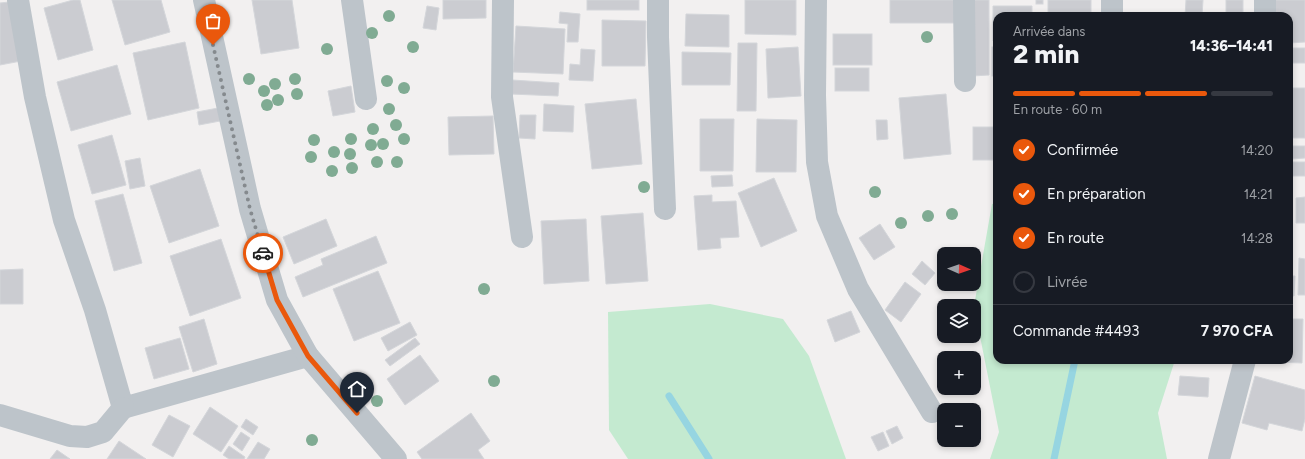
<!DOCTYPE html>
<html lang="fr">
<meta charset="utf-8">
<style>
body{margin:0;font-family:Figtree,sans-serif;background:#20242c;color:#f1f3f6;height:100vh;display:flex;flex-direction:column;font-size:15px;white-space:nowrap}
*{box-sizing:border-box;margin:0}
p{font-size:13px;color:#9ea1a6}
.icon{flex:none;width:22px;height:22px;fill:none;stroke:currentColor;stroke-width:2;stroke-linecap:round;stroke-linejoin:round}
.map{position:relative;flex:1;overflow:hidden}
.drawer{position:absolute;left:993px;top:12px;width:300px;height:352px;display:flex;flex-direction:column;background:#171b24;border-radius:12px;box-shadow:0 2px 6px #0003}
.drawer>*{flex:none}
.needle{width:26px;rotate:92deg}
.fabs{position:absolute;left:937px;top:247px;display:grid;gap:8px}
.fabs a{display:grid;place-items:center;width:44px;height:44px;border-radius:8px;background:#171b24;box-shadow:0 2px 6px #0003;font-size:20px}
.pin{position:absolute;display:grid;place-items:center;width:34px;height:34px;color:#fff;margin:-41px -17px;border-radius:50% 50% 50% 0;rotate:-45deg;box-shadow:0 0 4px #0007}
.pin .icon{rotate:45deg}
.courier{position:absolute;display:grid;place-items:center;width:40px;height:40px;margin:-20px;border:3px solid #ea580c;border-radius:50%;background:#fff;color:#222;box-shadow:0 1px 5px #0007}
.summary em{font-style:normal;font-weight:800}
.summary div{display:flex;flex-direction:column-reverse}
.summary{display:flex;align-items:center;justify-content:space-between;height:68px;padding:0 20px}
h1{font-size:26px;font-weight:800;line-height:30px}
.bar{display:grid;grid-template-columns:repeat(4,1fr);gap:6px 4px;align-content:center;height:48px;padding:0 20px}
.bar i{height:5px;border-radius:3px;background:#363941}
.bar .selected{background:#ea580c}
.bar p{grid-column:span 4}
.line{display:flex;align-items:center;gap:10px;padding:0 20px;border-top:1px solid #363941}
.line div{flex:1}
ol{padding:0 20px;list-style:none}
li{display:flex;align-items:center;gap:12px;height:44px}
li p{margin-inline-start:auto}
li .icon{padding:4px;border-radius:50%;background:#ea580c;color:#fff;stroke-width:4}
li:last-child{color:#9ea1a6}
li i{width:22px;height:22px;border:2px solid #363941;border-radius:50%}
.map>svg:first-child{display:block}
.green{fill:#c4ead0}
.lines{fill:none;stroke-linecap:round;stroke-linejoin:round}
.stream{stroke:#96d5e1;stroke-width:7}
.building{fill:#cbccd1;stroke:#d4d6da}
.street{stroke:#bdc4ca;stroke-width:22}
.tree{fill:#80ab93}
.done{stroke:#858a8e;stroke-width:4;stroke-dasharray:0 7.2}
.route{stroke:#ea580c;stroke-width:5}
</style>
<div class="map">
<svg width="1305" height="459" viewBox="0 0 1305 459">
<rect width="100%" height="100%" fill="#f2f0f0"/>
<g class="green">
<polygon points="997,203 997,360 1175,360 1158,413 1167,459 990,459 999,432 974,306 992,204"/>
<polygon points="710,304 783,319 809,356 846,459 628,459 609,430 608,312"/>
</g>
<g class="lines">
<g class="stream">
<polyline points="669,396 709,459"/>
<polyline points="1054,459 1075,360"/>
</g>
</g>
<g class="building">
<polygon points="73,0 80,0 93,50 58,60 44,8"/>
<polygon points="112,0 161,0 170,32 125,45"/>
<polygon points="252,0 292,0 299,48 261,54"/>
<polygon points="443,0 486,0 486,18 443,19"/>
<rect x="587" y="0" width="52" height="10"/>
<polygon points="745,0 796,0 796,35 745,34"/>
<polygon points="890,0 954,0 955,23 890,23"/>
<polygon points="973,0 989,0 989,75 972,76"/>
<rect x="1036" y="0" width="7" height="4"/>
<rect x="1048" y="0" width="43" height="16"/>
<polygon points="1186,0 1203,0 1202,16 1185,16"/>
<polygon points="1226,0 1243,0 1243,15 1226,14"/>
<polygon points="1272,0 1305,0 1305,42 1289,43 1289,16 1272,16"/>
<polygon points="9,2 21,61 0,65 0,3"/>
<polygon points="427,6 439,8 436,30 423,28"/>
<polygon points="993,6 1032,6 1032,16 997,16 997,41 993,41"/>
<polygon points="560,12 580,14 578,42 567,42 568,24 559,23"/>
<polygon points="686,14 729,15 729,47 685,46"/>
<polygon points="602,20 646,21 645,66 602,66"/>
<polygon points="516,26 565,29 563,74 513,72"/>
<rect x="833" y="34" width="39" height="31"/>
<polygon points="185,42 199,108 148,120 133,53"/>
<polygon points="738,43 757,43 756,111 737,111"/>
<polygon points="798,47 801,96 768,98 766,49"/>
<rect x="992" y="47" width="5" height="29"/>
<rect x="1289" y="48" width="16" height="15"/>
<polygon points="581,49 595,50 593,81 569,80 570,64 580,65"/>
<polygon points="682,52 731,53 730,85 682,85"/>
<polygon points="117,65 131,114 71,131 57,82"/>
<rect x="835" y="68" width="34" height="23"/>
<polygon points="512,80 559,83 558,96 511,94"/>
<polygon points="351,86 355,112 333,116 328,91"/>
<polygon points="1290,88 1305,88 1305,138 1291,138"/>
<polygon points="946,94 951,154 904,159 899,98"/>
<polygon points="636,99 642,164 592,169 585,104"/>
<polygon points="544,104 574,106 573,132 543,131"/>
<polygon points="218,108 220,121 199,125 197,112"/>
<polygon points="520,115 536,115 535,139 519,138"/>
<polygon points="493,116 494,154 449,155 448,117"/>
<polygon points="700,119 734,119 733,171 700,171"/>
<polygon points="757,119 797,120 796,172 756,172"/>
<polygon points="876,120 887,120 888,139 877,140"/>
<rect x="973" y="127" width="24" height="33"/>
<polygon points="112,135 126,185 92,194 78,145"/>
<polygon points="1291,146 1305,146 1305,158 1292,159"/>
<polygon points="140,158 145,186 130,189 125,161"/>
<rect x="1289" y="162" width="16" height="14"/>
<polygon points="200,169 219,226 169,243 150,186"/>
<polygon points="732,175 733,186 712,187 711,176"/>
<polygon points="774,178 797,231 761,247 738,193"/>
<polygon points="123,194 142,263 114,271 95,201"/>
<polygon points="712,195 712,202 736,201 739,237 720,238 721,248 698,250 694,196"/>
<polygon points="1305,197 1305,223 1296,223 1296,198"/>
<polygon points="643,213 648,281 606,284 601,216"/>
<polygon points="326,219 337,246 294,264 283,237"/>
<polygon points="586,219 589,281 544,284 541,221"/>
<polygon points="880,224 895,247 874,260 859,238"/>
<polygon points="376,236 387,263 303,297 295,277 323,265 321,259"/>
<polygon points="221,239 241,298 190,316 170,256"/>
<polygon points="1299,258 1305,259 1305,295 1298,295"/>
<polygon points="922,261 935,273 925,285 912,274"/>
<polygon points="23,269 23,304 0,304 0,270"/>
<polygon points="378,271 400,323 354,341 333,289"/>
<polygon points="1289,276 1295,276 1294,296 1289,295"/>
<polygon points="905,282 921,294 901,322 885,310"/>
<polygon points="851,311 860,332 835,342 827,320"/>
<polygon points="204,319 217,364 193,372 179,327"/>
<polygon points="1289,319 1303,319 1302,363 1277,362 1277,360 1289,360"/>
<polygon points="410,322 417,335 388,351 381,338"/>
<polygon points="180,338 189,369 154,379 145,348"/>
<polygon points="415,338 420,344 390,366 385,360"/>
<polygon points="420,355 439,381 405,405 387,379"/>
<polygon points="1180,376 1209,378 1208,397 1178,395"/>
<polygon points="1255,376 1305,390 1305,419 1302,431 1269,423 1267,430 1242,423"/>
<polygon points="210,407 238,426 221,452 193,434"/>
<polygon points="471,413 490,441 478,450 484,459 422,459 417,452"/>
<polygon points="169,415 190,426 173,457 152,445"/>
<polygon points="246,419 258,427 253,435 241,427"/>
<polygon points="897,426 903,438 892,444 886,431"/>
<polygon points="241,432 250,438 242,451 233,444"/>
<polygon points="883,432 889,446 878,451 871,437"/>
<polygon points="119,441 146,459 107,459"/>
<polygon points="258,442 270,449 264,459 247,459"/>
<polygon points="229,446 245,457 244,459 229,459 223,455"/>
<polygon points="57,450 70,459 50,459"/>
</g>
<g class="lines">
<g class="street">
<polyline points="18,0 35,97 64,220 95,310 123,408 308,356"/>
<polyline points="204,0 250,209 277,300 308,356 396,459"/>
<polyline points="352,0 366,99"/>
<polyline points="503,0 502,97 522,237"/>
<polyline points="658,0 658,37 665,209"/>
<polyline points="816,0 815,95 817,162 827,216 858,289 932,412"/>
<polyline points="964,0 965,81"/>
<polyline points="1112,0 1112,16"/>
<polyline points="1265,0 1265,16"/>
<polyline points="0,415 70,436 87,437 103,432 123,408"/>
<polyline points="1219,459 1245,360"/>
</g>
</g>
<g class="tree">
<circle cx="389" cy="16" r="6"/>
<circle cx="372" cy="33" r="6"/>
<circle cx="927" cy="37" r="6"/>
<circle cx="413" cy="47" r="6"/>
<circle cx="327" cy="49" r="6"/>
<circle cx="249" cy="79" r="6"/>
<circle cx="295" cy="79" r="6"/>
<circle cx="387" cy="81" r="6"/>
<circle cx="275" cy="84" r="6"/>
<circle cx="404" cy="88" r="6"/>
<circle cx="264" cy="91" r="6"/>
<circle cx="297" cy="94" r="6"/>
<circle cx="278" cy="100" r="6"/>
<circle cx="267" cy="105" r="6"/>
<circle cx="389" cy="109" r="6"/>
<circle cx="396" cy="125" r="6"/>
<circle cx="373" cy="129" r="6"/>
<circle cx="351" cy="139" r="6"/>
<circle cx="404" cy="139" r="6"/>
<circle cx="314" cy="140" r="6"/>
<circle cx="383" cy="144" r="6"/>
<circle cx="371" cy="145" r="6"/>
<circle cx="334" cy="152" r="6"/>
<circle cx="350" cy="154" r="6"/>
<circle cx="311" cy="157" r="6"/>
<circle cx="377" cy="162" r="6"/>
<circle cx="397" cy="162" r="6"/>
<circle cx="352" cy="168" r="6"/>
<circle cx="332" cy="171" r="6"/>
<circle cx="644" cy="187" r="6"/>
<circle cx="875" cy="192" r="6"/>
<circle cx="952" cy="214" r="6"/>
<circle cx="928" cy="216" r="6"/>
<circle cx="901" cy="223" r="6"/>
<circle cx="484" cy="289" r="6"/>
<circle cx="494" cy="381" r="6"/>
<circle cx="377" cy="401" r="6"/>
<circle cx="312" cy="440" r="6"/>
</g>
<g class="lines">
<polyline class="done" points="213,45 250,209 263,253"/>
<polyline class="route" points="263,253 277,300 308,356 357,413"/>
</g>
</svg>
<div class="fabs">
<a><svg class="needle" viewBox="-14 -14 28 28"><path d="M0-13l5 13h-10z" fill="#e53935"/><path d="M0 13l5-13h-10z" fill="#9ea1a6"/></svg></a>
<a><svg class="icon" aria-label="layers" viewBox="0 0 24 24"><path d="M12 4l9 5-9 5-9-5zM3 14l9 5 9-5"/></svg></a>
<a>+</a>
<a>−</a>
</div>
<div class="pin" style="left:213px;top:45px;background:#ea580c"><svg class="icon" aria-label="bag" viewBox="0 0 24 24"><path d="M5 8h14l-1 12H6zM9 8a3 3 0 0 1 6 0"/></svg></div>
<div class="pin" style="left:357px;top:413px;background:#1f2937"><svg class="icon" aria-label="home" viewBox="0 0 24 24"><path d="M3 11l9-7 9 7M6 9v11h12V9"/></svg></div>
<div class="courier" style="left:263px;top:253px"><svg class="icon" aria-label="car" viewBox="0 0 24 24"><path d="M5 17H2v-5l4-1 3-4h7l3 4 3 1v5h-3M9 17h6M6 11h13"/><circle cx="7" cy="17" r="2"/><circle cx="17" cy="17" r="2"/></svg></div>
<section class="drawer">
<div class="summary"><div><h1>2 min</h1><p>Arrivée dans</p></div><em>14:36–14:41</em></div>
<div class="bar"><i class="selected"></i><i class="selected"></i><i class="selected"></i><i></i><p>En route · 60 m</p></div>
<ol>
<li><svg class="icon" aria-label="check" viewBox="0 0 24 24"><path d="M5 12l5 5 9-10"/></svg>Confirmée<p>14:20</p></li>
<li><svg class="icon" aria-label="check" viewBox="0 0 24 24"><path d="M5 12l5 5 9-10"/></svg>En préparation<p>14:21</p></li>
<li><svg class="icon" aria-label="check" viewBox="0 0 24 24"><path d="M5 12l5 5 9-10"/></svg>En route<p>14:28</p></li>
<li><i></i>Livrée</li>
</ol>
<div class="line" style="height:52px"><div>Commande #4493</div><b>7 970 CFA</b></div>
</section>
</div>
